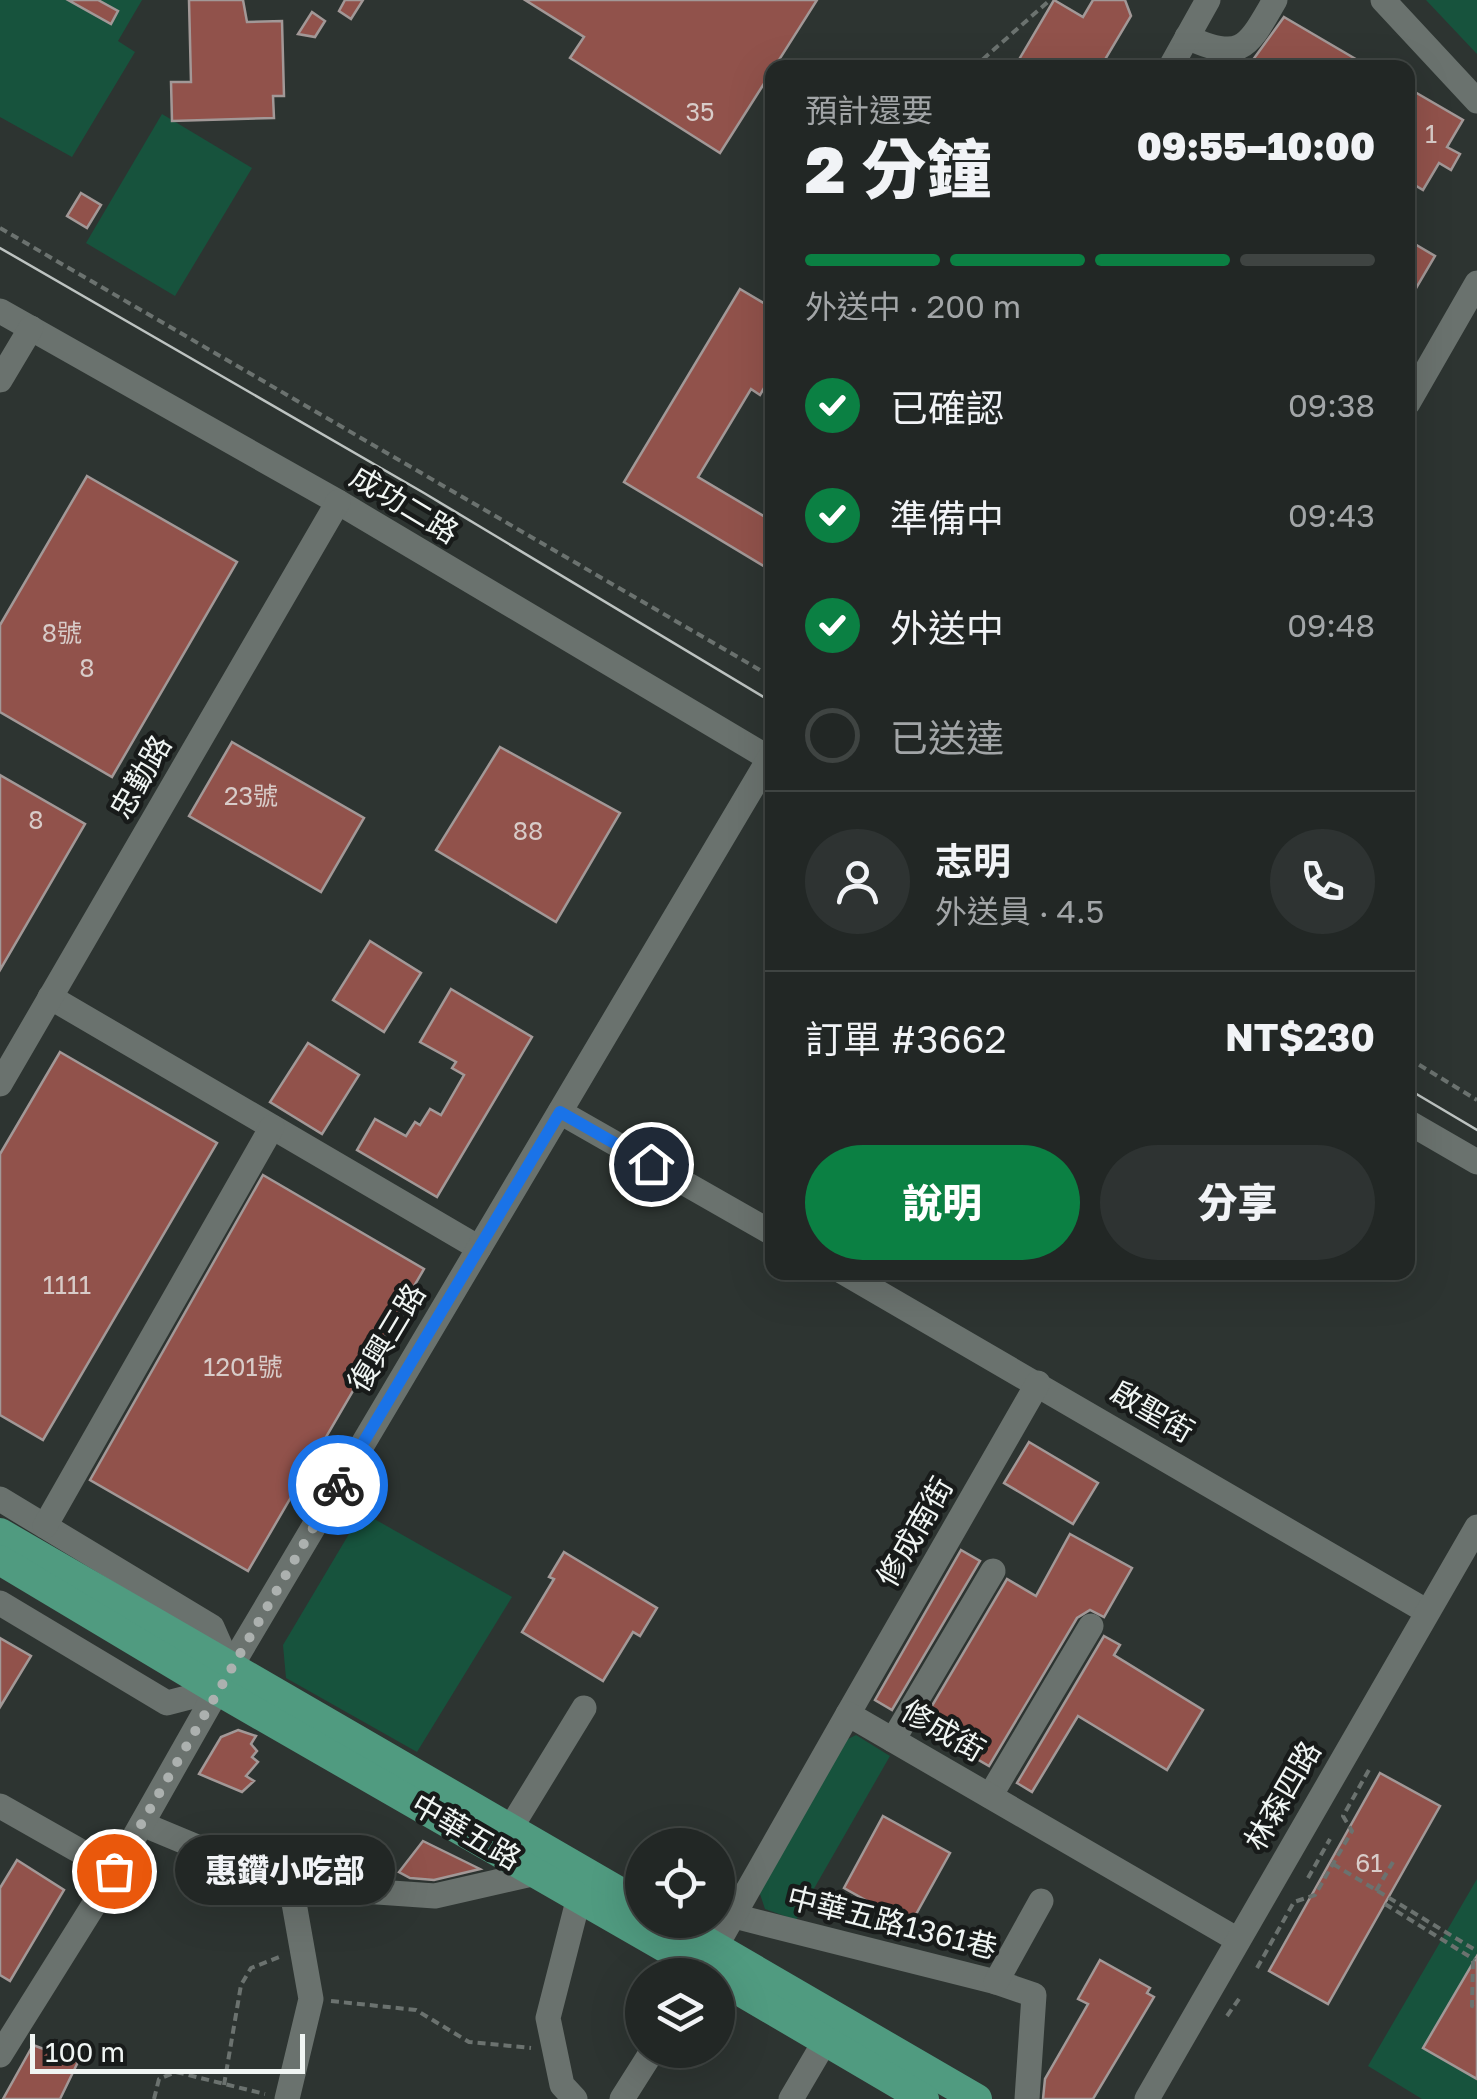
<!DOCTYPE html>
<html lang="zh-TW">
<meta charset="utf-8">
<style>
body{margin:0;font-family:"Golos Text","Noto Sans TC",sans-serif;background:#2e3332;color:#f1f3f6;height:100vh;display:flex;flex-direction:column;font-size:38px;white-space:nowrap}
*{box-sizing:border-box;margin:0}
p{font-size:32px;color:#a2a5a7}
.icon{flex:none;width:55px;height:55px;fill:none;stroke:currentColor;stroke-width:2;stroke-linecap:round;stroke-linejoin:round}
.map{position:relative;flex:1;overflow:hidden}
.sheet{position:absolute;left:765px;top:60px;width:650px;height:1220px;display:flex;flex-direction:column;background:#222725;border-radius:20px;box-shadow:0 10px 40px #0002,0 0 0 2px #3f4442}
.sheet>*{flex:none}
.controls{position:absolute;left:625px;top:1828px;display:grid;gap:20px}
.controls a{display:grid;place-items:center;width:110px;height:110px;border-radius:50%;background:#222725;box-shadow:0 10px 40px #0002,0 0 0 2px #3f4442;font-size:50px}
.scale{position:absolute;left:30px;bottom:25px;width:275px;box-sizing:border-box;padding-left:10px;border:5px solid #f0f5f3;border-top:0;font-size:28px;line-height:35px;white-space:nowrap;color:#f0f5f3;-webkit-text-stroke:8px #181b1a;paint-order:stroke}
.pin{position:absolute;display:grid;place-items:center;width:85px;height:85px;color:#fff;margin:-42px;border:5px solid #fff;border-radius:50%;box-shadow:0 2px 10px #0007}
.courier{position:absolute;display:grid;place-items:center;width:100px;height:100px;margin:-50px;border:8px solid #1a73e8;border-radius:50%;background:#fff;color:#222;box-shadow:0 2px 12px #0007}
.bubble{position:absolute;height:70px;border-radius:35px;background:#222725;box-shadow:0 10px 40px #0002,0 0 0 2px #3f4442;font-size:32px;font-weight:800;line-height:70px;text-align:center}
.headline em{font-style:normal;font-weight:800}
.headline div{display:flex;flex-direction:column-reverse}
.headline{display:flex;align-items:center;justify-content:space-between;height:170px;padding:0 40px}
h1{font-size:65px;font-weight:800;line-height:75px}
.bar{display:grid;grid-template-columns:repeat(4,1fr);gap:15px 10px;align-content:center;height:120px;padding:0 40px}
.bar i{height:12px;border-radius:8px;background:#3f4442}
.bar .selected{background:#0b8043}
.bar p{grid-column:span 4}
.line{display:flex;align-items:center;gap:25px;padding:0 40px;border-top:2px solid #3f4442}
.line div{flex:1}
.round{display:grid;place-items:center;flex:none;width:105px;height:105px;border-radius:52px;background:#2e3332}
ol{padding:0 40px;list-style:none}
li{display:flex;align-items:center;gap:30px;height:110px}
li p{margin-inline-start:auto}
li .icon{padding:10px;border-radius:50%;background:#0b8043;color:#fff;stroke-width:4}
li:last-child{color:#a2a5a7}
li i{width:55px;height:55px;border:5px solid #3f4442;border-radius:50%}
.action{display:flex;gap:20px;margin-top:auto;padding:20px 40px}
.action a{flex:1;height:115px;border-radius:60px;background:#0b8043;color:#fff;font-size:40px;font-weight:800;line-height:115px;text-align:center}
.action a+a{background:#2e3332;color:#f1f3f6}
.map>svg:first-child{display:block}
.green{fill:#17533d}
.building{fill:#91524b;stroke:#a29897;stroke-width:2.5}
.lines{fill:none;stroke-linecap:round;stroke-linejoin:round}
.path{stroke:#6b726f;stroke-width:4;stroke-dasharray:8 5;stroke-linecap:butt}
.minor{stroke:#6a726e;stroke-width:25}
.major{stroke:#509b80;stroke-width:30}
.tram{stroke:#bdc3c1;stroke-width:2.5}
.done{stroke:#acb1af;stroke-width:10;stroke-dasharray:0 18}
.route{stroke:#1a73e8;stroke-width:12}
.labels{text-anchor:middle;stroke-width:9;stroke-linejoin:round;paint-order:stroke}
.number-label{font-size:25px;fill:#d8ccc9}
.street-label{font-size:30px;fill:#f0f5f3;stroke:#181b1a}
</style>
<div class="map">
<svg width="1477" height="2099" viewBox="0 0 1477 2099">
<rect width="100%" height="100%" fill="#2d3431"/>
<g class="green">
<polygon points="0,0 142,0 118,41 135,52 72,157 0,117"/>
<polygon points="1426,0 1477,0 1477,54"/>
<polygon points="162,114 252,168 175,296 86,243"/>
<polygon points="362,1512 512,1597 417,1752 286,1678 283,1645"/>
<polygon points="856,1735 890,1756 796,1920 765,1909 758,1888 842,1742"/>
<polygon points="1477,1879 1477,2099 1422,2099 1368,2066"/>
</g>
<g class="building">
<polygon points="68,0 98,0 118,11 111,24"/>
<polygon points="189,0 243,0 247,22 282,21 284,96 273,96 274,118 172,121 171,82 191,82"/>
<polygon points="345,0 363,0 351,19 339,11"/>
<polygon points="525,0 817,0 720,153 570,58 584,37"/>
<polygon points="1054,0 1083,17 1093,0 1125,0 1131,16 1100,68 1014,68"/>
<polygon points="312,12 325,21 315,37 298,34"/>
<polygon points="1284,17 1371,68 1247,68"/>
<polygon points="1408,88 1463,120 1447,147 1460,154 1451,170 1439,163 1423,190 1408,181"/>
<polygon points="81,193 101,205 87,228 67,216"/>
<polygon points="1408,240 1435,256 1408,302"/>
<polygon points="740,289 772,308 772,374 760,395 751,389 698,477 772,521 772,571 624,482"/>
<polygon points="87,476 237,562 112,777 0,712 0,625"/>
<polygon points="232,742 364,818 321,892 189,816"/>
<polygon points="500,747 620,813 556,922 436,850"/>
<polygon points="0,775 85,824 0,970"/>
<polygon points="370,941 421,973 384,1032 333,1000"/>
<polygon points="451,989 532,1037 437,1197 357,1150 375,1119 406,1136 415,1122 420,1125 430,1109 441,1115 464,1075 452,1068 456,1062 420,1042"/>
<polygon points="308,1043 359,1075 322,1134 270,1102"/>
<polygon points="60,1052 217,1143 43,1440 0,1415 0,1154"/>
<polygon points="263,1175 424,1269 248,1571 90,1480"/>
<polygon points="1029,1442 1098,1483 1073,1524 1004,1483"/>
<polygon points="1070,1534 1132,1568 1104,1617 1090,1610 1077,1618 989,1766 920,1726 1007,1579 1036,1596"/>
<polygon points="961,1550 980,1561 892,1710 875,1700"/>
<polygon points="564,1552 657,1608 640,1636 633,1632 603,1681 522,1632 554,1579 549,1577"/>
<polygon points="1104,1636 1120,1645 1114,1655 1203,1710 1167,1770 1078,1716 1032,1792 1017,1783"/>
<polygon points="0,1638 31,1656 0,1707"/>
<polygon points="238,1730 256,1736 251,1744 257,1751 252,1757 258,1762 246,1776 254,1781 242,1792 199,1774 221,1737"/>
<polygon points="1380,1773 1440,1806 1328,2004 1269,1971"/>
<polygon points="883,1816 950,1853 910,1925 844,1888"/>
<polygon points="423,1841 480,1869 434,1880 410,1878 399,1872"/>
<polygon points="17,1860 64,1890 10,1981 0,1975 0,1888"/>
<polygon points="1477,1956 1477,2079 1423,2048"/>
<polygon points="1100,1960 1150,1988 1147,1993 1154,1997 1093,2099 1043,2099 1045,2079 1088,2004 1078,1999"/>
<polygon points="33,2045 78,2062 60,2099 3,2099"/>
</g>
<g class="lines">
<g class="path">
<polyline points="973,68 1050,0"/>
<polyline points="0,228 772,677"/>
<polyline points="1408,1058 1477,1100"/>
<polyline points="1333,1864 1477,1951"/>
<polyline points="1308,1878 1330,1839"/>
<polyline points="1376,1891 1393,1862"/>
<polyline points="1385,1904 1475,1960"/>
<polyline points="1473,1961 1472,2006 1477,2008"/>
<polyline points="1257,1968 1294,1902 1315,1895 1352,1831 1343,1816 1370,1768"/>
<polyline points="331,2001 416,2010 469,2042 531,2048"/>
<polyline points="1227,2016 1241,1996"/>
<polyline points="224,2085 241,1985 251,1968 282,1956"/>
<polyline points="154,2099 159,2079 176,2072 265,2094"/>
</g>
<g class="minor">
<polyline points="1383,0 1477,101"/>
<path d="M 1187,37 C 1243,63 1248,46 1275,0"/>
<polyline points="1170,68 1208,0"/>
<polyline points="0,311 338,502 772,760"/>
<polyline points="0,380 31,328"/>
<polyline points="1408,403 1477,283"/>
<polyline points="50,997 479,1248"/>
<polyline points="0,1084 338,502"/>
<polyline points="560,1112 772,1233"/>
<polyline points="1408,1122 1477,1162"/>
<polyline points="843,1272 1426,1611"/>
<polyline points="0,1499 212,1627 230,1668"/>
<polyline points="45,1526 272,1127"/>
<polyline points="0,1603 167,1703 217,1690"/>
<polyline points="848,1714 1038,1383"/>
<polyline points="893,1740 993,1571"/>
<polyline points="990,1796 1091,1626"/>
<polyline points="0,1806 115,1871"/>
<polyline points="142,1824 291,1886 435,1896 536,1873"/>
<polyline points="510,1829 584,1708"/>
<polyline points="734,1916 996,1982 1034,1995 1027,2099"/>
<polyline points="707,1962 848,1714 1238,1940"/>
<polyline points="996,1982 1041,1901"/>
<polyline points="0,2055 115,1871 230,1668 772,754"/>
<polyline points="287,2099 311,1999 291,1886"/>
<polyline points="575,2099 562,2085 548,2018 579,1897"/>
<polyline points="622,2099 653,2050"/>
<polyline points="791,2099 834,2026"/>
<polyline points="1147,2099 1477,1527"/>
</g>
<g class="major">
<polyline points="0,1533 642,1905"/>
<polyline points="0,1560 217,1690 713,1975"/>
<polyline points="669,1920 977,2099"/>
<polyline points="718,1978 924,2099"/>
</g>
<g class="tram">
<polyline points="0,248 424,493 772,702"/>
<polyline points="1408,1089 1477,1130"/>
</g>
</g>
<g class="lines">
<polyline class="done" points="114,1871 338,1485"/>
<polyline class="route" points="338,1485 560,1112 651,1164"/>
</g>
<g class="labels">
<g class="number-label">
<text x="700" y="121">35</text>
<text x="1431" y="143">1</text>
<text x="62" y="642">8號</text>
<text x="87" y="677">8</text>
<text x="251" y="805">23號</text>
<text x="36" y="829">8</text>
<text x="528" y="840">88</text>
<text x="67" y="1294">1111</text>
<text x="243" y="1376">1201號</text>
<text x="1369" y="1872">61</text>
</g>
<g class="street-label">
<text transform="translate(404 505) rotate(31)" y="10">成功二路</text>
<text transform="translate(141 777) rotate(-60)" y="10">忠勤路</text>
<text transform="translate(387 1338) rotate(-59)" y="10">復興三路</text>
<text transform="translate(1152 1412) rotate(30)" y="10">啟聖街</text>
<text transform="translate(915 1532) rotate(-60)" y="10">修成南街</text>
<text transform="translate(943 1731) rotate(30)" y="10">修成街</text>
<text transform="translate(1283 1796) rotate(-60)" y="10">林森四路</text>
<text transform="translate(466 1832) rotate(30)" y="10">中華五路</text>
<text transform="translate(892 1923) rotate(14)" y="10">中華五路1361巷</text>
</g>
</g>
</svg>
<div class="controls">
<a><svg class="icon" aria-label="locate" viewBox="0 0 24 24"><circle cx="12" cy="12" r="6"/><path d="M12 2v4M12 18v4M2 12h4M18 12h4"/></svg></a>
<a><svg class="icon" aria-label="layers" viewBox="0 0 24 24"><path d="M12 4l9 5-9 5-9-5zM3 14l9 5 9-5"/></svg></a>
</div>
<div class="scale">100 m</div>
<div class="pin" style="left:114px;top:1871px;background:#ea580c"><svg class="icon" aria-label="bag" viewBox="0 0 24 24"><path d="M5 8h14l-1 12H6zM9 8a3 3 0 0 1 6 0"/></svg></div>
<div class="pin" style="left:651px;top:1164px;background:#1f2937"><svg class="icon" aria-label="home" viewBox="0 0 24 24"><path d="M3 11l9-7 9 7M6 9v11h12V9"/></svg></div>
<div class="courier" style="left:338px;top:1485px"><svg class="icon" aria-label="bike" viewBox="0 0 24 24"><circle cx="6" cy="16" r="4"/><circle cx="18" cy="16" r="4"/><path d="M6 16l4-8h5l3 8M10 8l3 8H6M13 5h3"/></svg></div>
<div class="bubble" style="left:175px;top:1835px;width:220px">惠鑽小吃部</div>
<section class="sheet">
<div class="headline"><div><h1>2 分鐘</h1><p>預計還要</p></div><em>09:55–10:00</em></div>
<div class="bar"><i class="selected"></i><i class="selected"></i><i class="selected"></i><i></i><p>外送中 · 200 m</p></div>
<ol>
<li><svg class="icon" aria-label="check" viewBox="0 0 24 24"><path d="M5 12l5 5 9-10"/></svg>已確認<p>09:38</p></li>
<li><svg class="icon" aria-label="check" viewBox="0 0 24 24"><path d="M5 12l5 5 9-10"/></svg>準備中<p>09:43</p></li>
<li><svg class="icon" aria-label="check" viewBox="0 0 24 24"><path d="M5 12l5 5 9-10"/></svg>外送中<p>09:48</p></li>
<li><i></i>已送達</li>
</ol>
<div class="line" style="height:180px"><a class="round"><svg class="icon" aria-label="person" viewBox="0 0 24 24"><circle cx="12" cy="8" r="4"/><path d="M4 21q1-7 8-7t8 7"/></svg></a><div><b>志明</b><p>外送員 · 4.5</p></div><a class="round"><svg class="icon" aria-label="phone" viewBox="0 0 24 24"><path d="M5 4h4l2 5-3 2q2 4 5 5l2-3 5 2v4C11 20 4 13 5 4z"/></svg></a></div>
<div class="line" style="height:130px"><div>訂單 #3662</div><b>NT$230</b></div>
<div class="action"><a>說明</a><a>分享</a></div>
</section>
</div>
